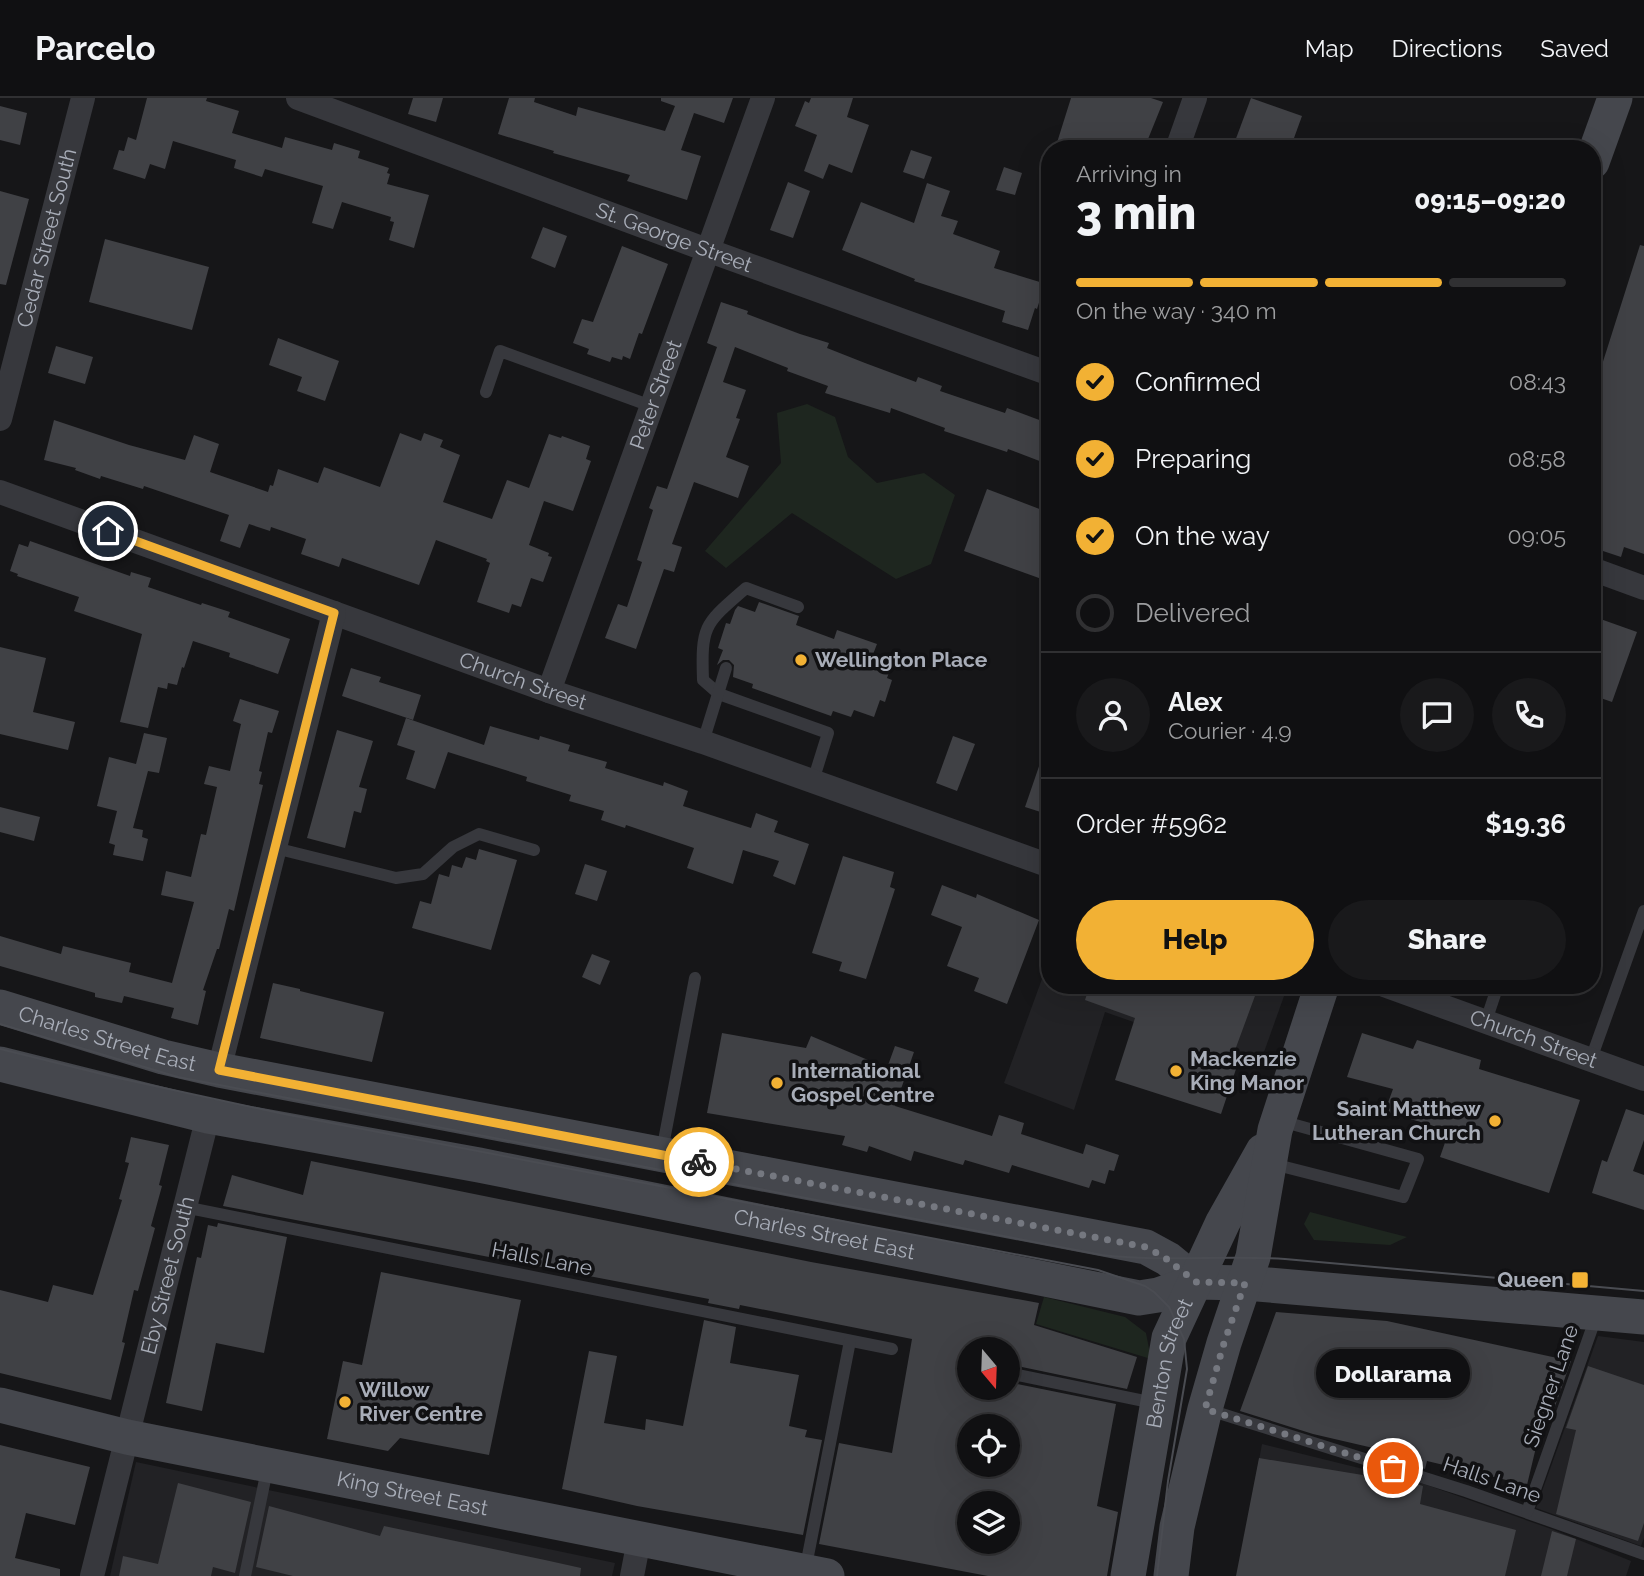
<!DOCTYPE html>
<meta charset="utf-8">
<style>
body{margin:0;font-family:Raleway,sans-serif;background:#19191b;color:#f1f3f6;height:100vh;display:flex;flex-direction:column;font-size:26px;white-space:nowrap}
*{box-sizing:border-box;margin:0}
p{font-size:23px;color:#9c9d9f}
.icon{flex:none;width:38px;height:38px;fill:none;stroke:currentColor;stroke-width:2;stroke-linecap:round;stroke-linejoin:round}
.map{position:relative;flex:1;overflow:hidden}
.sheet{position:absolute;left:1041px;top:42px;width:560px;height:854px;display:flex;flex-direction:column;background:#101012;border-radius:28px;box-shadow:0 7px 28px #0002,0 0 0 2px #303032}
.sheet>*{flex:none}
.needle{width:46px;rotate:161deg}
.tools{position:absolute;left:957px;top:1239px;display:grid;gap:14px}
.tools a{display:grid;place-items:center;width:63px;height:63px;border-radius:50%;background:#101012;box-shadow:0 7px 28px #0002,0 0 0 2px #303032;font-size:35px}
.pin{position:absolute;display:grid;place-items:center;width:60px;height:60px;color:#fff;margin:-30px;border:4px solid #fff;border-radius:50%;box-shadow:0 2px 7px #0007}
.courier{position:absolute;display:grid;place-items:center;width:70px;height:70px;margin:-35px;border:5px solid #f2b134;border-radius:50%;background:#fff;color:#222;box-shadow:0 2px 9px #0007}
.bubble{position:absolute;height:49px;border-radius:24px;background:#101012;box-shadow:0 7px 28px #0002,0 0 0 2px #303032;font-size:23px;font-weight:800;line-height:49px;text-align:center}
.summary em{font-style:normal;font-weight:800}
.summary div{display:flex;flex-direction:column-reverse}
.summary{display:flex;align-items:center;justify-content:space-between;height:119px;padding:0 35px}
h1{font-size:46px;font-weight:800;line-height:52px}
.bar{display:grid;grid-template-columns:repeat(4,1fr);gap:10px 7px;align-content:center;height:84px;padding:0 35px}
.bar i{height:9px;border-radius:5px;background:#303032}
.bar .current{background:#f2b134}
.bar p{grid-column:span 4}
.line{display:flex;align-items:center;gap:18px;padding:0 35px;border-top:2px solid #303032}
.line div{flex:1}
.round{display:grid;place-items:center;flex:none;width:74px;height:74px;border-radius:37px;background:#19191b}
ol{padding:0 35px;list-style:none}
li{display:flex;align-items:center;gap:21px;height:77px}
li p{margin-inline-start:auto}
li .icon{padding:7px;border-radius:50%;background:#f2b134;color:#111;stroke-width:4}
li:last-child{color:#9c9d9f}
li i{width:38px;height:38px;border:4px solid #303032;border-radius:50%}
.primary-button{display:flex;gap:14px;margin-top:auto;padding:14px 35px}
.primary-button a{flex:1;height:80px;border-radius:42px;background:#f2b134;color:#111;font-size:28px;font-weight:800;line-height:80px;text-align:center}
.primary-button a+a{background:#19191b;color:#f1f3f6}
header{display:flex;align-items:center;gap:42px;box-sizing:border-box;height:98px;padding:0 35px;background:#101012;border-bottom:2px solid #303032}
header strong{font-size:33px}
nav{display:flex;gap:38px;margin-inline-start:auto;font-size:24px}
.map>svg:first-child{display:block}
.built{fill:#222225}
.green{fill:#1e261f}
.building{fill:#404145;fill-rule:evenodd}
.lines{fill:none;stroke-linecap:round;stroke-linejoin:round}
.lane{stroke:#37383d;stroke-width:12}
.street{stroke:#37383d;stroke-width:24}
.secondary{stroke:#45474d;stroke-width:35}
.tram{stroke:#4a4c52;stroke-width:2}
.done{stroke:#757880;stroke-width:7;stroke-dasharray:0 12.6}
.route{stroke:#f2b134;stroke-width:9}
.poi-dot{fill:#f2b134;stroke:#111113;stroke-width:2.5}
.labels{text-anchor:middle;stroke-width:7;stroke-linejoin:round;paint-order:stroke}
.street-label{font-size:21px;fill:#a8adb8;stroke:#111113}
.poi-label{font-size:21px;font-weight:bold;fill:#a8adb8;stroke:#111113;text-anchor:start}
</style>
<header>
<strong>Parcelo</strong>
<nav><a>Map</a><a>Directions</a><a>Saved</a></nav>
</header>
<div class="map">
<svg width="1644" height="1478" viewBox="0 0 1644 1478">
<rect width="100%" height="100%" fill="#161618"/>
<g class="built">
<polygon points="1050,859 1050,887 1288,887 1259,968 1105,914 1074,1012 1004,985"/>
<polygon points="1598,1238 1644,1244 1644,1440 1641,1448 1536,1410"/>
<polygon points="1262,1346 1424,1386 1554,1432 1631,1463 1626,1478 1237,1478"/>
<polygon points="136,1364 615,1465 612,1478 110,1478"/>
</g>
<g class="green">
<polygon points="807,306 835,319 848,359 877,385 924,375 955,397 931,466 896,481 792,415 726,470 705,453 781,365 777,315"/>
<polygon points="1310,1114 1407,1139 1390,1147 1314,1142 1304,1126"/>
<polygon points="1044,1199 1125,1219 1146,1235 1151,1261 1036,1226"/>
</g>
<g class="building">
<polygon points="147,0 207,0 206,3 239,13 232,35 282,50 285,39 332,52 334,45 360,53 358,60 389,70 387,75 390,76 387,86 429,97 414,150 389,142 394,124 390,123 391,119 342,104 333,131 312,125 323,88 265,71 262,79 234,70 236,62 173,43 165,71 150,66 145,81 113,71 119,52 124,53 128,39 136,42"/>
<polygon points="413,0 443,0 436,24 408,16"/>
<polygon points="509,0 535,0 534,4 576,18 578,9 665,33 675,8 661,3 661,0 733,0 724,25 694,15 681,52 701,58 687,102 627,83 630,77 553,55 554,53 498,36"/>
<polygon points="811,0 853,0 847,19 869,27 852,75 829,66 823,81 804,73 817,37 795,28 805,3 809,5"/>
<polygon points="1071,0 1151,0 1163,4 1144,51 1100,51 1084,45 1082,51 1055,51"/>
<polygon points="1251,0 1302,18 1290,51 1247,51 1234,46"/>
<polygon points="0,8 27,15 20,47 0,42"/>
<polygon points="911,52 932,59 924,81 903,74"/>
<polygon points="1004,69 1022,75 1015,97 996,92"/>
<polygon points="788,84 810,93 793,140 770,132"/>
<polygon points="927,85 950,93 941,118 958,123 953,136 1000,153 994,170 1043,185 1041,191 1043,192 1037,211 1035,210 1028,232 1002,224 1005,213 914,183 915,181 842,152 861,104 914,125"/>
<polygon points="0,93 29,101 6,187 0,186"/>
<polygon points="543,129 567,138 555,170 531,160"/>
<polygon points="105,141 209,169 192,232 89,204"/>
<polygon points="1640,147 1644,148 1644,456 1624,449 1621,459 1594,450 1598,439 1592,437 1592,267 1601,270"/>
<polygon points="622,148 668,166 642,236 639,235 630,261 623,258 622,262 612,259 610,264 587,256 589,251 573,245 582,221 593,224"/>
<polygon points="721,204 748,213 747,216 800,236 829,245 827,250 865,265 916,284 918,279 942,288 940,293 1005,315 1007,310 1050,326 1050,367 1008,351 1007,354 944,333 945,330 891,310 890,315 825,295 828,288 787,273 788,270 735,249 723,284 746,292 736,320 740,321 726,359 749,368 738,400 694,384 672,446 682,449 674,474 664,471 636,551 605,540 618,506 627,509 642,464 637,462 653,412 649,410 657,388 667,391 717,249 707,245"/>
<polygon points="278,240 339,263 325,303 297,293 302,279 269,267"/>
<polygon points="56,248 93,259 85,286 48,275"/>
<polygon points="54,322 129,347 185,362 194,337 219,346 210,374 268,394 270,387 273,388 278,371 318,385 324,369 380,389 400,335 421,343 424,335 443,342 440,349 460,357 443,404 492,421 507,382 529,390 549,336 561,340 562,338 590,348 586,361 591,363 573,413 544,403 529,447 549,455 548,458 552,459 543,484 531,480 521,509 512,506 509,515 477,504 490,465 486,463 487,461 436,442 419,487 342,460 339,469 301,456 306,441 271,429 270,433 249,426 240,450 220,443 229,417 144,388 143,391 101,378 100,381 75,372 76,370 44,362"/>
<polygon points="987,391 1050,415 1050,484 964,453"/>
<polygon points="30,443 130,478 131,474 151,480 148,489 201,507 202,505 230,514 228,519 290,541 278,576 229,559 230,555 193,543 184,570 182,569 177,587 168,585 167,591 158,589 148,630 120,624 142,536 74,513 79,499 17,478 18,476 10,473 19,446 28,449"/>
<polygon points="759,504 799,518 796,527 834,541 837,532 877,546 872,559 892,566 887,580 892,582 885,604 880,602 874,619 854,612 851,619 833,613 831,618 752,590 753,586 733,579 734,567 729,562 723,562 717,567 723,552 718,550 726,525 730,526 735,512 738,508 755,514"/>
<polygon points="1592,518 1637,534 1612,604 1592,597"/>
<polygon points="0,549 46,560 33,614 75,624 68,652 0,636"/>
<polygon points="351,570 381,579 379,584 421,597 413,622 342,598"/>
<polygon points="240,601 279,613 272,635 268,634 259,673 262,674 259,686 263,687 234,813 229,811 219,851 217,851 203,892 206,893 198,927 171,920 174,910 124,898 122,905 95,899 95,895 0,868 0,838 61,856 63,848 131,865 129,874 172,885 194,804 161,797 166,773 191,779 201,736 206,737 217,689 204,686 209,668 230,673 241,626 233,623"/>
<polygon points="406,620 484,647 490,628 539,642 540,638 570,647 568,653 607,664 605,670 663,688 664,684 688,693 683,708 751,730 756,715 778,723 774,734 809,746 795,787 773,778 779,763 743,752 733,786 687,770 694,750 626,727 625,730 601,722 604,713 569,703 571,697 526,683 527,679 448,654 435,691 406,681 415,653 397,647"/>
<polygon points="337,632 373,643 359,689 367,691 361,715 354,713 345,750 307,740"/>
<polygon points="144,635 167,640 159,675 148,673 133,730 143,732 142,739 148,741 143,763 113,757 115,747 109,745 117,713 97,708 109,659 136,666"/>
<polygon points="953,638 975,646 957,693 936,685"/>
<polygon points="1047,645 1050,645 1050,717 1025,709"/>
<polygon points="0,709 40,719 34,743 0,734"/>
<polygon points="479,751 517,762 491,852 412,830 420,803 431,806 439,776 449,779 452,767 462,770 466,759 476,762"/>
<polygon points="843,758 894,774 890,789 895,791 866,881 839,873 842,864 812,855"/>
<polygon points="585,766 607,773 597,803 575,796"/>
<polygon points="942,787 976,800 977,796 1039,822 1007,906 974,893 979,880 947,868 962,829 931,817"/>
<polygon points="592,856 610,863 600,887 582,879"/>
<polygon points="273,885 300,891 300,893 384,914 372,964 260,940"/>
<polygon points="1090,887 1259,887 1231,963 1238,965 1221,1016 1115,982 1135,920 1085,902"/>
<polygon points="722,935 806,950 811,938 887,970 895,948 914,954 895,1008 992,1038 999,1017 1024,1025 1021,1036 1083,1056 1086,1046 1119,1057 1114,1073 1109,1072 1105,1086 1092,1082 1089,1090 1012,1067 1009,1075 965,1062 963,1067 914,1053 911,1063 869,1048 867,1054 842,1047 845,1038 707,1015"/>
<polygon points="1362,935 1413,951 1417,942 1481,962 1479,971 1580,1002 1549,1095 1440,1059 1449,1033 1385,1013 1393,991 1347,979"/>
<polygon points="1626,1011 1644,1017 1644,1042 1633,1073 1644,1077 1644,1112 1592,1095 1602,1062 1607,1064"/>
<polygon points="131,1039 169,1047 159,1087 162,1088 151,1128 155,1130 138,1193 134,1192 122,1244 125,1245 111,1302 0,1275 0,1192 48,1204 53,1187 93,1197 122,1102 119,1101 129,1065 125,1064"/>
<path d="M 311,1063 L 811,1164 L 1039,1205 L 1034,1227 L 1137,1259 L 1127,1291 L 1008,1266 L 1008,1251 L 970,1251 L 970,1290 L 1008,1290 L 1008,1284 L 1116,1306 L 1097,1408 L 1118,1414 L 1107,1478 L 988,1478 L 819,1446 L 839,1345 L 892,1355 L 912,1241 L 740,1207 L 739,1211 L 708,1205 L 709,1201 L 223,1108 L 232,1077 L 303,1097 ZM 970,1328 L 1008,1328 L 1008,1367 L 970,1367 ZM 970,1405 L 1008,1405 L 1008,1444 L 970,1444 Z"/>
<polygon points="218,1125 287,1139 264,1255 216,1245 202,1313 166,1305 197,1159 201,1160 208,1127 217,1129"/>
<polygon points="381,1174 521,1202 489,1357 400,1340 388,1353 327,1341 343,1263 362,1267"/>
<polygon points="1276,1214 1387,1223 1571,1263 1549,1325 1542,1324 1527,1387 1427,1363 1425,1371 1398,1362 1399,1356 1313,1336 1240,1313"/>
<polygon points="704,1222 736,1229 730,1265 799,1277 789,1328 807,1332 805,1339 822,1342 803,1437 637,1408 562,1391 589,1253 617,1258 604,1325 645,1332 646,1321 683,1328"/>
<polygon points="1588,1268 1644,1287 1644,1425 1638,1443 1556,1416 1576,1332 1566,1330"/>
<polygon points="0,1347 90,1369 75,1427 26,1415 15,1460 60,1471 60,1478 0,1478"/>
<polygon points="1259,1360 1393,1382 1394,1379 1423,1388 1420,1406 1516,1432 1505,1478 1236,1478"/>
<polygon points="178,1385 251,1404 235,1475 213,1469 211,1478 119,1478 123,1458 158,1466"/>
<polygon points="269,1408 380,1438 384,1428 545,1462 581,1470 580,1478 293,1478 256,1469"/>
<polygon points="1552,1433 1576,1441 1567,1478 1541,1478"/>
</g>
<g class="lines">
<g class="lane">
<polyline points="486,294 500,253 651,308"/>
<path d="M 798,509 L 746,490 C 705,526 701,526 703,582 L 719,596 L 828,635 L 813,683"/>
<polyline points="703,644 726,570"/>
<polyline points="275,750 396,780 423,776 453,749 479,736 534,752"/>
<polyline points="1486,923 1498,887"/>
<polyline points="1591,961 1644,813"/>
<polyline points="662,1053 695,880"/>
<polyline points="1273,1066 1403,1099 1418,1061 1281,1023"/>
<polyline points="184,1109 892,1251"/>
<polyline points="1008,1275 1154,1305"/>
<polyline points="1206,1311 1466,1393 1644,1456"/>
<polyline points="1527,1414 1596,1219"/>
<polyline points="805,1473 850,1243"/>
<polyline points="245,1478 268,1367"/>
</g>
<g class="street">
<path id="s1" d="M 298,0 L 707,152 L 1050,276"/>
<polyline points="1177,51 1195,0"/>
<path id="s2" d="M 0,321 L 83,0"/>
<path id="s3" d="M 0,394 L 549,593 L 703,644 L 1050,768"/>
<polyline points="1592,471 1644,490"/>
<path id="s4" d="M 549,593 L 763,0"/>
<path id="s5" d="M 1384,887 L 1644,981"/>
<polyline points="219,972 334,515"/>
<path id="s6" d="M 92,1478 L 208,1018"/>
<polyline points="632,1478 639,1442"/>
</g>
<g class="secondary">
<polyline points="1592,64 1615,0"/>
<path id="s7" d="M 0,909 L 163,959 L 219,972 L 1146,1149 L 1168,1161 L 1196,1184"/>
<path id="s8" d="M 0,966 L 208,1018 L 479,1067 L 1139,1200 L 1158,1197 L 1196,1184 L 1245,1185 L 1644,1219"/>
<path id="s9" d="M 0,1307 L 127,1339 L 827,1478"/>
<path id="s10" d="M 1128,1478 L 1169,1240 L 1223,1124 L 1263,1053"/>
<polyline points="1171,1478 1177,1429 1205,1311 1224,1245 1253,1159 1275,1032 1322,887"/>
</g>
<g class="tram">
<path d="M 0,926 L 178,979 L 1102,1157 C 1163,1164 1224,1157 1285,1161 L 1644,1193"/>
<polyline points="0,951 118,980 284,1016 1098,1172 1145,1188 1154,1194 1169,1209 1184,1241 1187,1271 1168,1383 1157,1478"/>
</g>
</g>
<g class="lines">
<polyline class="done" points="699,1064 1146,1149 1164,1159 1196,1184 1245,1185 1224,1245 1205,1311 1393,1370"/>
<polyline class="route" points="108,433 334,515 219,972 699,1064"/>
</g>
<g class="poi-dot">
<circle cx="801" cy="562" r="7"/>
<circle cx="1176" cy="973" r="7"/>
<circle cx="777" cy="985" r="7"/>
<circle cx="1495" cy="1023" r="7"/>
<rect x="1571" y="1173" width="18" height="18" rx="3.5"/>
<circle cx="345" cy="1304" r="7"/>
</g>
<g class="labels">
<g class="street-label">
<text dy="7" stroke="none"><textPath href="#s1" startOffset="401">St. George Street</textPath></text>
<text dy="7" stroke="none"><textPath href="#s2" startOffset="187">Cedar Street South</textPath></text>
<text dy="7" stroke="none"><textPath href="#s4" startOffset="315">Peter Street</textPath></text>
<text dy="7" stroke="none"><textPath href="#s3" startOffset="556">Church Street</textPath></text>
<text dy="7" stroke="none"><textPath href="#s7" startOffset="112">Charles Street East</textPath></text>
<text dy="7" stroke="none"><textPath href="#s5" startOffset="159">Church Street</textPath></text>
<text dy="7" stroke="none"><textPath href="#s8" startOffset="842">Charles Street East</textPath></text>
<text transform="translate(542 1161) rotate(11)" y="7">Halls Lane</text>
<text dy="7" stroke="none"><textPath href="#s6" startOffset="310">Eby Street South</textPath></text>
<text dy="7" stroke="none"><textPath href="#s10" startOffset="217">Benton Street</textPath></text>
<text transform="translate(1551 1288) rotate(-71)" y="7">Siegner Lane</text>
<text transform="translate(1492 1382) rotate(19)" y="7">Halls Lane</text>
<text dy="7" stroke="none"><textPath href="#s9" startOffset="422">King Street East</textPath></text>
</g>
<g class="poi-label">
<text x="815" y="569">Wellington Place</text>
<text x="1190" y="968">Mackenzie<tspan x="1190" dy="24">King Manor</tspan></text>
<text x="791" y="980">International<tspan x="791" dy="24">Gospel Centre</tspan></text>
<text x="1481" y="1018" text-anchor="end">Saint Matthew<tspan x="1481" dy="24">Lutheran Church</tspan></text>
<text x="1564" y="1189" text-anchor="end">Queen</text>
<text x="359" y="1299">Willow<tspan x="359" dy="24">River Centre</tspan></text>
</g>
</g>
</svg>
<div class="tools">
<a><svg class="needle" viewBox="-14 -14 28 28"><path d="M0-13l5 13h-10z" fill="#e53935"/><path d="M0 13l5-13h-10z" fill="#9c9d9f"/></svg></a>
<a><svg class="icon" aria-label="locate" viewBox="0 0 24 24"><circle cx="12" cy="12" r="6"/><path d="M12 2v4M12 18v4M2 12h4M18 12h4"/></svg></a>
<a><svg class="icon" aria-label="layers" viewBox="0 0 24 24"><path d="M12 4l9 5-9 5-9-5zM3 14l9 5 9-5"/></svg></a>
</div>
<div class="pin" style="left:1393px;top:1370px;background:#ea580c"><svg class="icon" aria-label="bag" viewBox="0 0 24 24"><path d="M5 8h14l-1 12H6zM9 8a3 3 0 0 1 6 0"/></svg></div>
<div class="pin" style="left:108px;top:433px;background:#1f2937"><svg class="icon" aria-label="home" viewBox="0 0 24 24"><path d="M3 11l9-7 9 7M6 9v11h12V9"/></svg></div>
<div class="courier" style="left:699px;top:1064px"><svg class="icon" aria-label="bike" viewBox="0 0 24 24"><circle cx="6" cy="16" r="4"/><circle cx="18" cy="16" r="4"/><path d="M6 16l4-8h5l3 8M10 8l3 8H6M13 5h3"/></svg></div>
<div class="bubble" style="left:1316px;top:1251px;width:154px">Dollarama</div>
<section class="sheet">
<div class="summary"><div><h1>3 min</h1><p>Arriving in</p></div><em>09:15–09:20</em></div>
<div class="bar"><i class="current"></i><i class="current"></i><i class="current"></i><i></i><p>On the way · 340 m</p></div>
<ol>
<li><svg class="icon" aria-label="check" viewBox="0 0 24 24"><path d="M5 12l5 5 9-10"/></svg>Confirmed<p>08:43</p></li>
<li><svg class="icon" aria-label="check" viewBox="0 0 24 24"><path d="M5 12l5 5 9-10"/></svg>Preparing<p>08:58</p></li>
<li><svg class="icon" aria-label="check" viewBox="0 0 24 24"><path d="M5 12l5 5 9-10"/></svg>On the way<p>09:05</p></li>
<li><i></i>Delivered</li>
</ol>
<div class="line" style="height:126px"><a class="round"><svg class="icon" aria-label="person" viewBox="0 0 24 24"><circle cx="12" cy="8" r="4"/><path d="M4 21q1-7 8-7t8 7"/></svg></a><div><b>Alex</b><p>Courier · 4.9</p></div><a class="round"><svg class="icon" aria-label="chat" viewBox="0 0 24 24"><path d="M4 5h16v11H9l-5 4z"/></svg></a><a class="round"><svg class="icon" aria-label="phone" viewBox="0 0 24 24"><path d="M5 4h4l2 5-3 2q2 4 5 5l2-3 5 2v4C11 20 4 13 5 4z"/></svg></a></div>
<div class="line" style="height:91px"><div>Order #5962</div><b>$19.36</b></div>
<div class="primary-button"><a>Help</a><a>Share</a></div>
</section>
</div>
